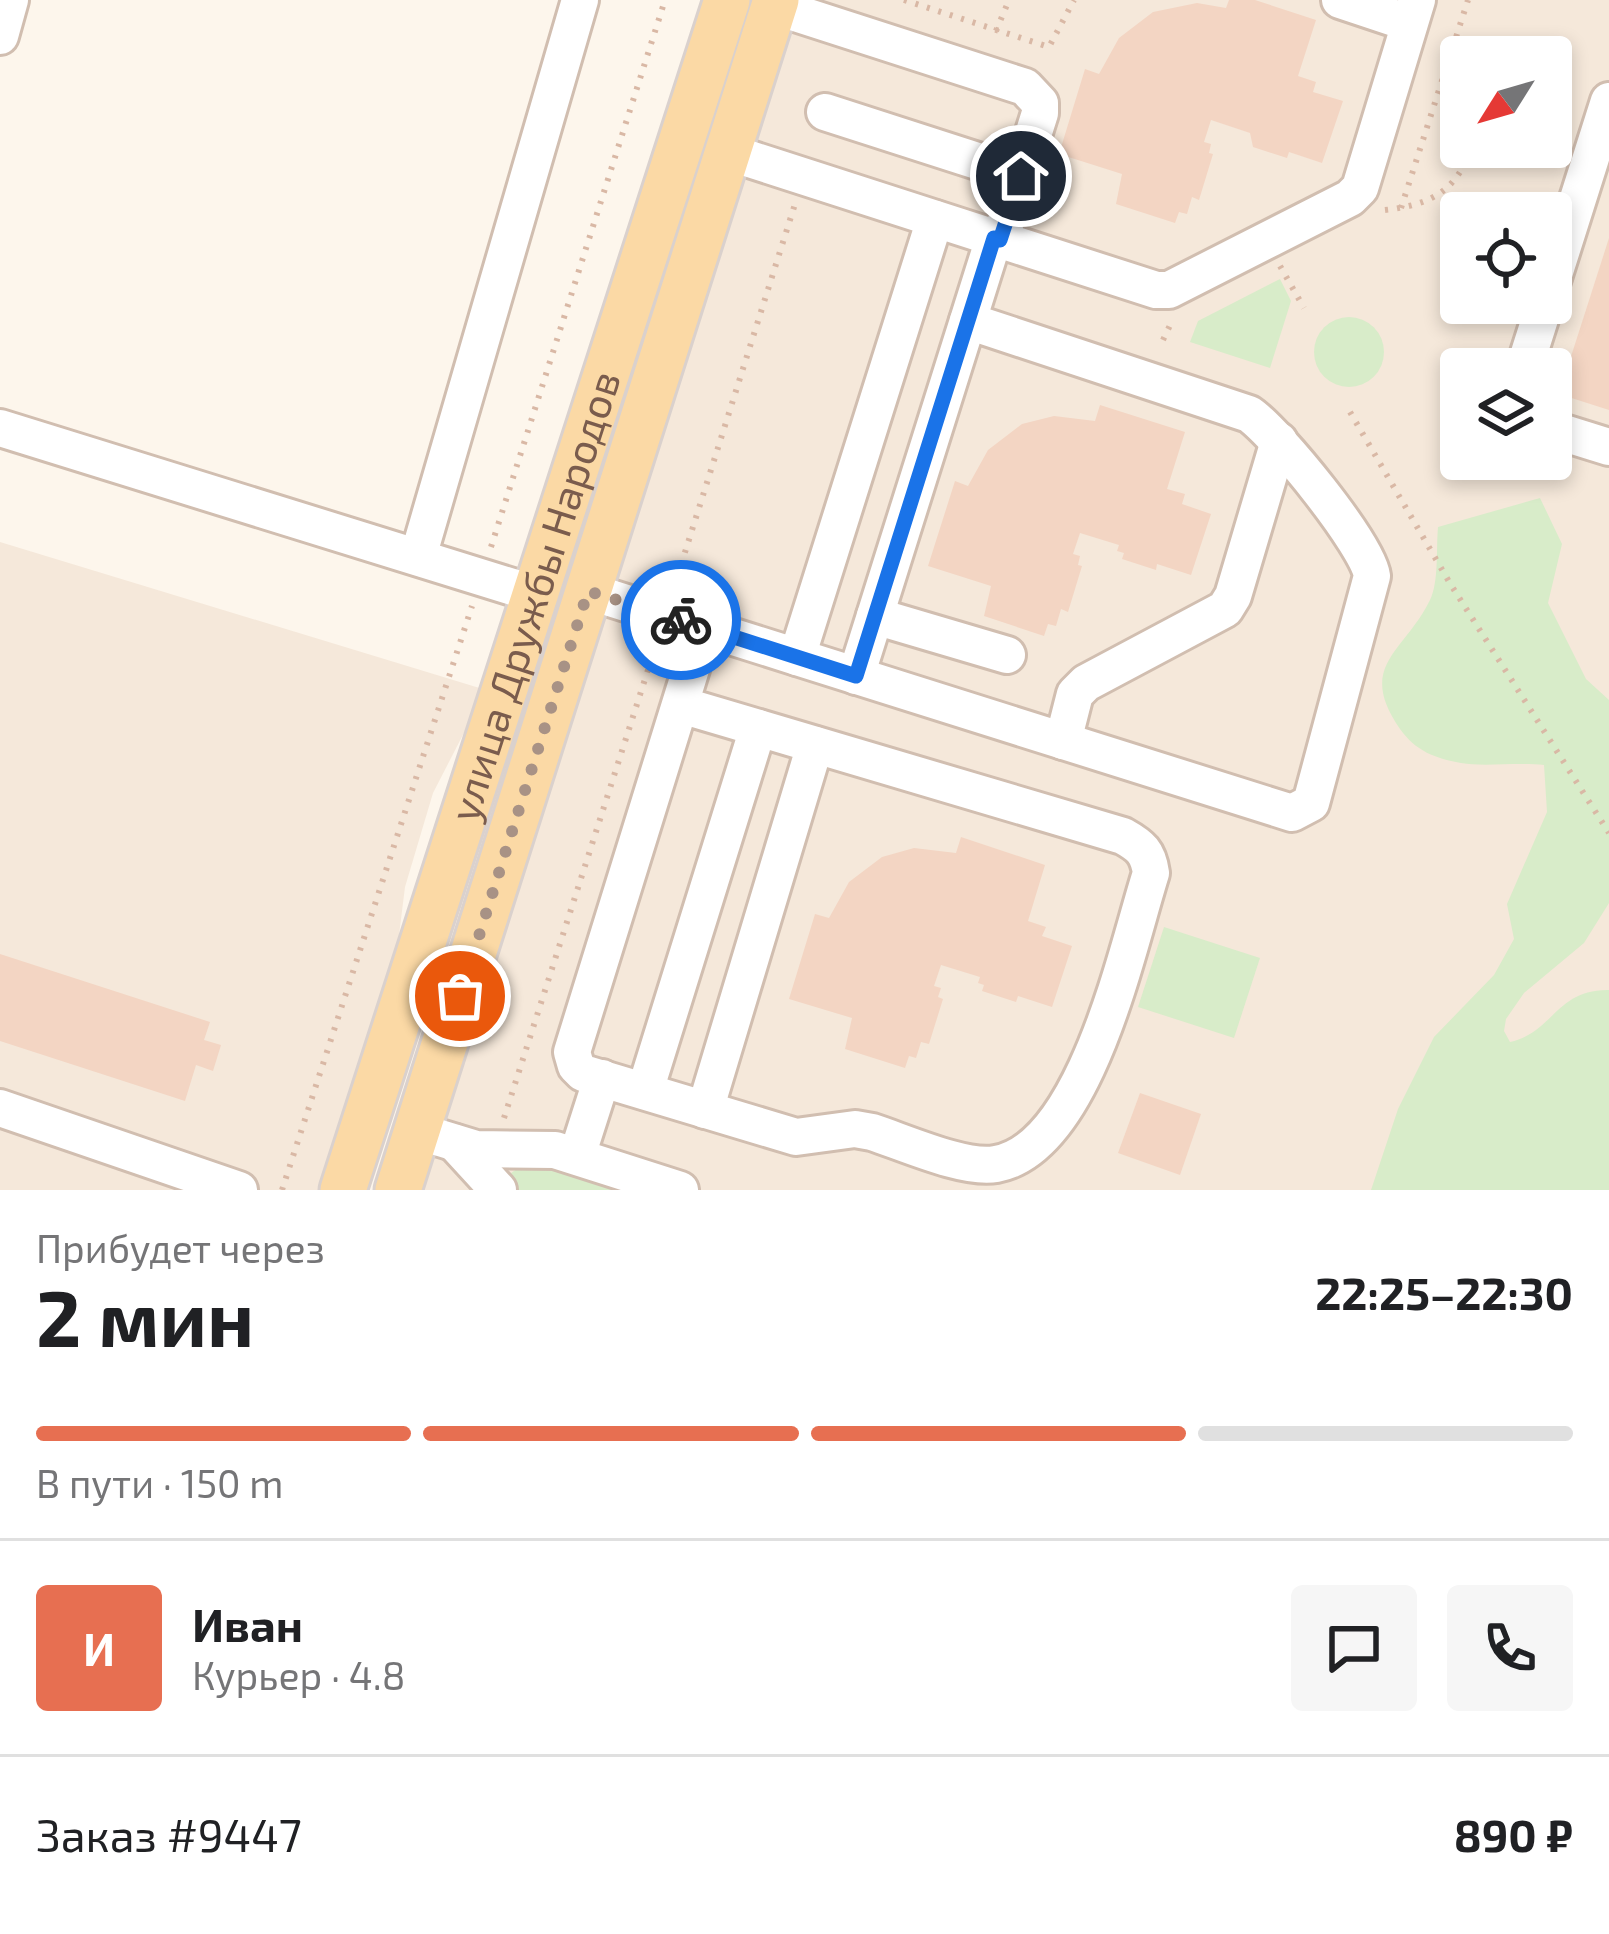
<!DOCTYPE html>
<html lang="ru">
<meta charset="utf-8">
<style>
body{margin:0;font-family:"Exo 2",sans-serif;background:#f6f6f6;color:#202124;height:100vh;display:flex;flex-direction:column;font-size:45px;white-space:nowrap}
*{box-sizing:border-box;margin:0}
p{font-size:39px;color:#757577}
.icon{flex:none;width:66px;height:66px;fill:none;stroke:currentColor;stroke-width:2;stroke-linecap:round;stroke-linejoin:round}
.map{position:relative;height:1190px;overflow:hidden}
.details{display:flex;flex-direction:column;background:#fff;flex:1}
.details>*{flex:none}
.needle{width:78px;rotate:233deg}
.tools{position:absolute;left:1440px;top:36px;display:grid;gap:24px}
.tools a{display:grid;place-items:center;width:132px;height:132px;border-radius:12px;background:#fff;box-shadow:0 6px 18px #0003;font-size:60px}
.pin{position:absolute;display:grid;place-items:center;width:102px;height:102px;color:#fff;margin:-51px;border:6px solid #fff;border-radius:50%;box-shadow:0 3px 12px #0007}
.courier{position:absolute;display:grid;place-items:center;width:120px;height:120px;margin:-60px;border:9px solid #1a73e8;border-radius:50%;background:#fff;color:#222;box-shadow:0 3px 15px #0007}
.headline em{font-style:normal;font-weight:700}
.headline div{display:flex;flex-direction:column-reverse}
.headline{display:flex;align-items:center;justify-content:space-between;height:204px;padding:0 36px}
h1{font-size:78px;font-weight:700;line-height:90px}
.bar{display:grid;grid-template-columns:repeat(4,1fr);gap:18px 12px;align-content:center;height:144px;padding:0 36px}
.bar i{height:15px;border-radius:9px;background:#e0e0e0}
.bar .current{background:#e76f51}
.bar p{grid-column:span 4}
.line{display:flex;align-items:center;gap:30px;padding:0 36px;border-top:3px solid #e0e0e0}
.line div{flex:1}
.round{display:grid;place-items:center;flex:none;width:126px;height:126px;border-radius:12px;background:#f6f6f6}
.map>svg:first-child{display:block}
.residential{fill:#f5e8da;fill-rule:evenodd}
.green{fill:#d8ecc9}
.building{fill:#f3d5c3}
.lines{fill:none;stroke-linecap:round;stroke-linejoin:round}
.minor-casing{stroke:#d1beb0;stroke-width:42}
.major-casing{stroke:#dad1cd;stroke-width:51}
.path{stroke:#d9b8a5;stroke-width:6;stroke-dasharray:3 9;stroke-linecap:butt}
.minor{stroke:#fff;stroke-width:36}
.major{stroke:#fbd9a5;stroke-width:45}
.done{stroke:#a89285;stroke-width:12;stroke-dasharray:0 21.6}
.route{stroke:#1a73e8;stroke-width:15}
.labels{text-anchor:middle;stroke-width:12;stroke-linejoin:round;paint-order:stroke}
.street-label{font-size:42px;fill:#7a5c4d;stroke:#fffaf3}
</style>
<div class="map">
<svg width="1609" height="1190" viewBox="0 0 1609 1190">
<rect width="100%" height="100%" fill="#fdf6ec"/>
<g class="residential">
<path d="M 802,0 L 1609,0 L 1609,1190 L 421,1190 ZM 1461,57 L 1551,57 L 1551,147 L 1461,147 ZM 1461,213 L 1551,213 L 1551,303 L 1461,303 ZM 1461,369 L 1551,369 L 1551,459 L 1461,459 Z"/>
<polygon points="0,542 486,690 433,793 405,887 395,967 324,1190 0,1190"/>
</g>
<g class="green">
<polygon points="1280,279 1291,301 1270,368 1190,342 1198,321"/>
<circle cx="1349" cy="352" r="35"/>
<path d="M 1540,498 L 1562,544 L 1548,603 L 1586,679 L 1609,700 L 1609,903 L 1584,943 L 1524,993 L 1506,1019 L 1504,1031 L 1510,1042 C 1554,1032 1556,989 1609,990 L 1609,1190 L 1371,1190 L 1398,1109 L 1434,1037 L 1494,975 L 1514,939 L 1507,904 L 1547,812 L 1544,765 C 1517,762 1484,767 1461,763 C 1434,758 1416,751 1400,729 C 1356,665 1404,653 1430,600 C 1439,582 1436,549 1438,527 Z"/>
<polygon points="1164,927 1260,958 1234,1038 1138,1007"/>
<polygon points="528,1161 630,1190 519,1190 507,1176"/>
</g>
<g class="building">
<polygon points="1229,0 1255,0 1316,20 1298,76 1316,82 1313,92 1343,101 1322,163 1289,152 1287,158 1253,147 1250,133 1211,120 1204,142 1211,144 1209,153 1213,154 1199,200 1192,197 1187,214 1179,212 1175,223 1116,204 1122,174 1059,154 1085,69 1099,74 1119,38 1153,12 1197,3 1226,8"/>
<polygon points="1609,238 1609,410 1559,394"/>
<polygon points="1100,405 1185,432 1167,489 1185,494 1182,504 1211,514 1191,575 1157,564 1156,570 1122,559 1124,553 1117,551 1119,545 1080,533 1073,554 1080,556 1078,565 1082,566 1068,612 1061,609 1056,626 1048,624 1044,636 984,616 991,586 928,566 955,481 968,486 988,450 1022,424 1054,416 1095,421"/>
<polygon points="961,837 1045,865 1028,921 1046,927 1042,936 1072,946 1052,1007 1018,996 1016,1002 982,991 984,985 978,983 980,977 941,965 934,986 941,988 938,997 943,999 929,1044 921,1042 916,1058 909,1056 905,1068 845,1049 852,1018 789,999 815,914 829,918 849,882 882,857 914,848 956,853"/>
<polygon points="0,954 210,1022 204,1040 221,1045 213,1071 196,1065 185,1101 0,1041"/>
<polygon points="1140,1093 1201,1114 1180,1175 1118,1153"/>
</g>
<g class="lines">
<g class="minor-casing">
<g id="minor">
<polyline points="1340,0 1409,23"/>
<polyline points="774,6 1025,87 1040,103 1040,113 1000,240"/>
<polyline points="0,36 10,0"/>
<polyline points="825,112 1021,175"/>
<polyline points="728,152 1156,290 1169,290 1350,198 1360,188 1417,0"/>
<polyline points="1551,284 1609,101"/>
<polyline points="1524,369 1545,303"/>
<polyline points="0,428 535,594"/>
<polyline points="1551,429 1609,447"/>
<polyline points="418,557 580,0"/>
<polyline points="588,591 797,657 935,219"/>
<polyline points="875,616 1007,655"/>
<path d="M 797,657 L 1292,813 L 1311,803 L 1372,576 C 1368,545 1276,432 1249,414 L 968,321"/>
<polyline points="856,676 994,238"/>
<path d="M 681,705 L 1123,836 C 1141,846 1148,852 1151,873 C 1127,948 1086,1148 996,1164 C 965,1170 903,1142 872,1132 L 855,1129 L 796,1137 L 583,1073 L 576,1066 L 572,1052 L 704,627"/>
<polyline points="1063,741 1075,694 1086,683 1225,609 1233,596 1279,441"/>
<polyline points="645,1091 758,728"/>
<polyline points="0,1108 239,1190"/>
<polyline points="705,1110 815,745"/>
<polyline points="417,1131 476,1149 555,1150 680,1190"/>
<polyline points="455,1143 498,1190"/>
<polyline points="577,1156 602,1078"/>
</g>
</g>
<g class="major-casing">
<g id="major">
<path id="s1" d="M 343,1190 L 727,0"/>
<polyline points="398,1190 776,0"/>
</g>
</g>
<g class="path">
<polyline points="904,0 1049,47 1074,0"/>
<polyline points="996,31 1009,0"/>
<polyline points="1446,64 1461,82"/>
<polyline points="1401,208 1468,0"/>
<path d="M 1385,210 C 1429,205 1457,192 1471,147"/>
<polyline points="1280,266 1304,308"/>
<polyline points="1163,340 1172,321"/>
<polyline points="1350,412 1451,585 1609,833"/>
<polyline points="491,547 665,0"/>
<polyline points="674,587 795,204"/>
<polyline points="504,1118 656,645"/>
<polyline points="282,1190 472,606"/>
</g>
<use href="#minor" class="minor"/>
<use href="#major" class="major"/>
</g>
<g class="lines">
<polyline class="done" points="460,996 588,591 681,620"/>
<polyline class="route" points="681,620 856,676 994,238 1000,240 1021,176"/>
</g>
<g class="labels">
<g class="street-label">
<text dy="15" stroke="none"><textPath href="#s1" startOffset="624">улица Дружбы Народов</textPath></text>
</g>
</g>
</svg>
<div class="tools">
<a><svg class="needle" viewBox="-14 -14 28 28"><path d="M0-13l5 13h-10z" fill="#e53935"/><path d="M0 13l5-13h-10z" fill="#757577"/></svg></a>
<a><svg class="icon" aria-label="locate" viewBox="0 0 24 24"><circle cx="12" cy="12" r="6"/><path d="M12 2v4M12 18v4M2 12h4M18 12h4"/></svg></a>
<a><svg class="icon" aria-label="layers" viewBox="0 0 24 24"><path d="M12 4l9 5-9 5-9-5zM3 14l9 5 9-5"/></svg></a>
</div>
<div class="pin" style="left:460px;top:996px;background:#ea580c"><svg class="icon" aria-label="bag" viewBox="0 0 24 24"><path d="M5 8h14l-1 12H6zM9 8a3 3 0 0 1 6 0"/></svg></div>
<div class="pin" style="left:1021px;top:176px;background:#1f2937"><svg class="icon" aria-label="home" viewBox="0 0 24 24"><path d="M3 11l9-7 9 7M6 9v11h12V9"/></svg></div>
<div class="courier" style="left:681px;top:620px"><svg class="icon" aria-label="bike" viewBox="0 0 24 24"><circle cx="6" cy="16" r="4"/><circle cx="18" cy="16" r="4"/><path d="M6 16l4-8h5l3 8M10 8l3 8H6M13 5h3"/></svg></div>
</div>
<section class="details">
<div class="headline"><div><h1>2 мин</h1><p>Прибудет через</p></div><em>22:25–22:30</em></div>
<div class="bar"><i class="current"></i><i class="current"></i><i class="current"></i><i></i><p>В пути · 150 m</p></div>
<div class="line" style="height:216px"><b class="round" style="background:#e76f51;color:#fff">И</b><div><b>Иван</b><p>Курьер · 4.8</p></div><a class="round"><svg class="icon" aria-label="chat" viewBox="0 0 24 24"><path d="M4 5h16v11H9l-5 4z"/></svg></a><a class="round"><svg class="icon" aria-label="phone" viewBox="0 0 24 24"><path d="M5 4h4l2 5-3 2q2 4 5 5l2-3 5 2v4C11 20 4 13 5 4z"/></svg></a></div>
<div class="line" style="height:156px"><div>Заказ #9447</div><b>890 ₽</b></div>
</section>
